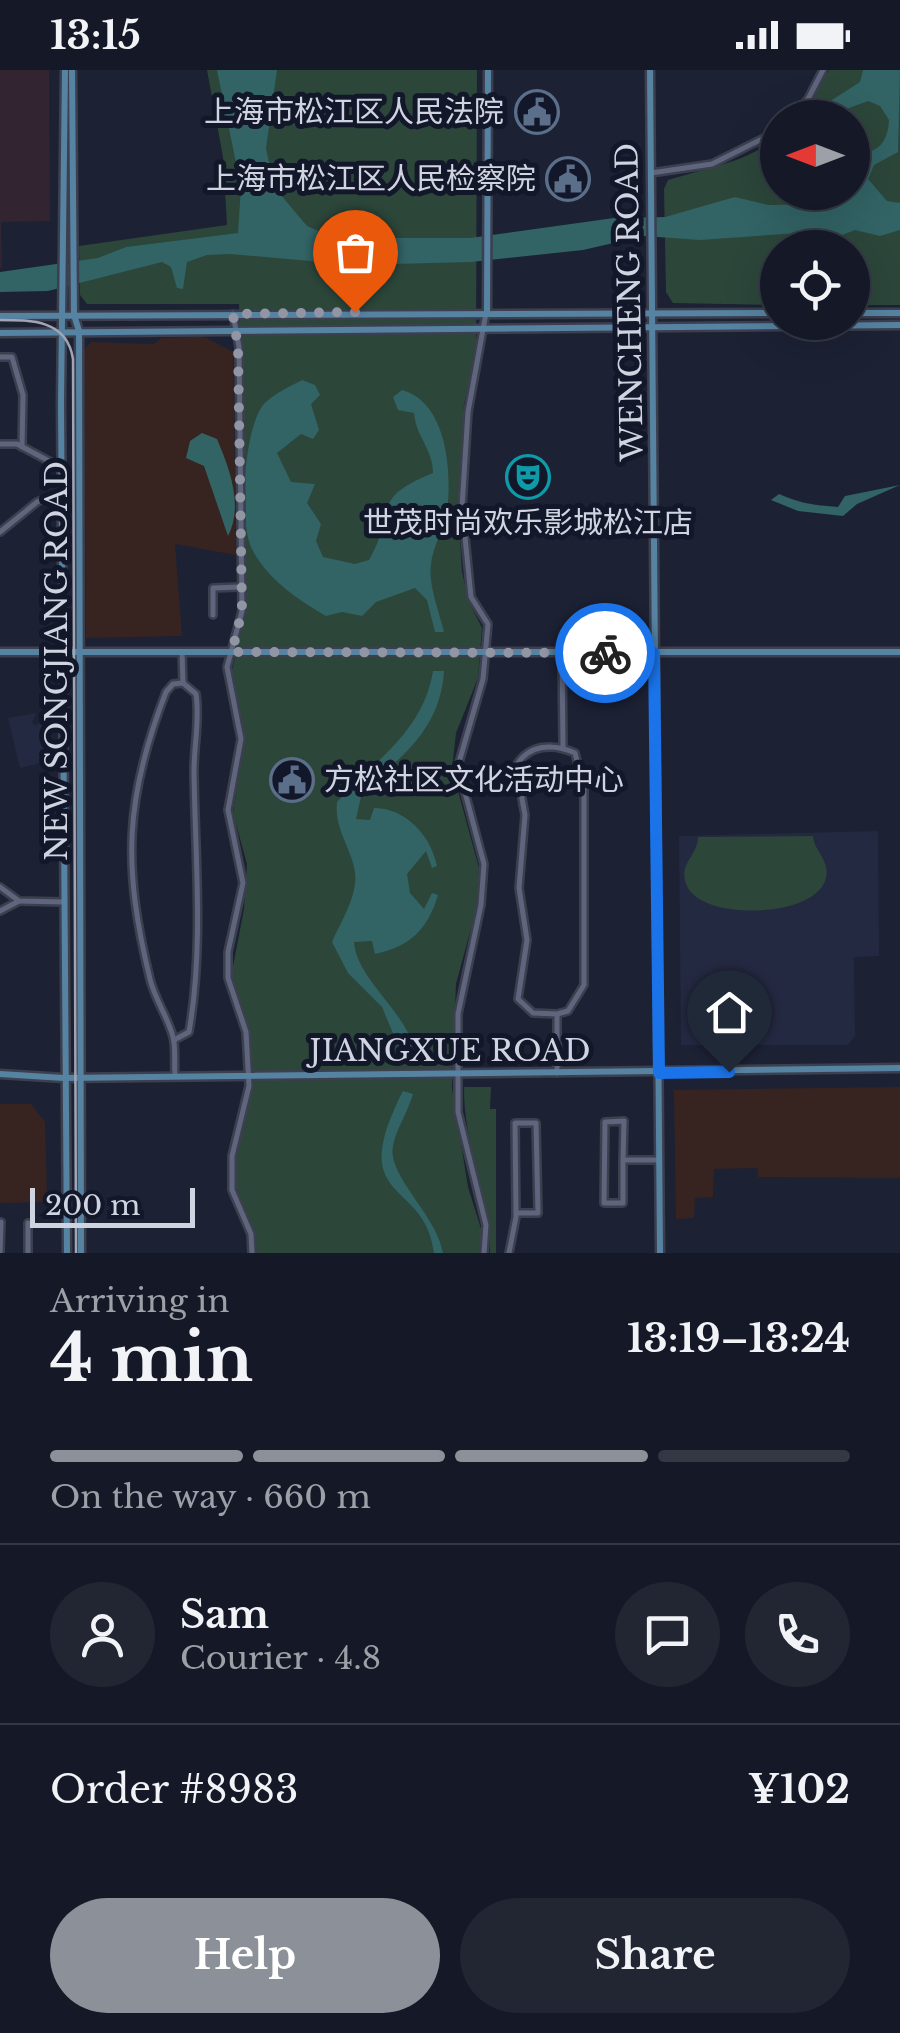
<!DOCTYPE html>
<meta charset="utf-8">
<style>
body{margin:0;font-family:"Libre Baskerville","Noto Sans SC",serif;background:#222633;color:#f1f3f6;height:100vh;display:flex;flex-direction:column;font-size:38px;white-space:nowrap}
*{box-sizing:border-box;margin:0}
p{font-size:32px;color:#9da0a7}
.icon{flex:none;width:55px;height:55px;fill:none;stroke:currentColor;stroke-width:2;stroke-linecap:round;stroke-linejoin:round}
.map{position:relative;height:1183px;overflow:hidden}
.side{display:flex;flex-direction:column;background:#151927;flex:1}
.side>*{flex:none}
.needle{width:65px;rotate:270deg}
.buttons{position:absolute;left:760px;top:30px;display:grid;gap:20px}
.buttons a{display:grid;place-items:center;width:110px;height:110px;border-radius:50%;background:#151927;box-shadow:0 10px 40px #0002,0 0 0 2px #343844;font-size:50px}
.scale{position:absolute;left:30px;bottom:25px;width:165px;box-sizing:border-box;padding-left:10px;border:5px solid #d0d4e1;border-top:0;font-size:28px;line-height:35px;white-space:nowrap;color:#d0d4e1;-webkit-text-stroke:8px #13172a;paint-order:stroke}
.pin{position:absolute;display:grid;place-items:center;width:85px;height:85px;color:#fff;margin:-102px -42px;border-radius:50% 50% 50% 0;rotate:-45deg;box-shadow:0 0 10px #0007}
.pin .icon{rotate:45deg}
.courier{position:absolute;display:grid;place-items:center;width:100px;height:100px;margin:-50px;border:8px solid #1a73e8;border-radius:50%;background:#fff;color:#222;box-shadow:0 2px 12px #0007}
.summary em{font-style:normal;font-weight:800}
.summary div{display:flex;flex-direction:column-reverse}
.summary{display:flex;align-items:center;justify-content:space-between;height:170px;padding:0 50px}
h1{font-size:65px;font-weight:800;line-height:75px}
.bar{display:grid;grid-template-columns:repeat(4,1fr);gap:15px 10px;align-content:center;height:120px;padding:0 50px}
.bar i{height:12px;border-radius:8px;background:#343844}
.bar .on{background:#8c9099}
.bar p{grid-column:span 4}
.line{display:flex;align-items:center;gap:25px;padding:0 50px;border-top:2px solid #343844}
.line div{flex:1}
.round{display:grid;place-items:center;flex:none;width:105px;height:105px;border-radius:52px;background:#222633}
.primary-button{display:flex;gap:20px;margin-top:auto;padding:20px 50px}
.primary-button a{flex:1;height:115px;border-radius:60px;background:#8c9099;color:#fff;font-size:40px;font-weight:800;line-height:115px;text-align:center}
.primary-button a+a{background:#222633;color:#f1f3f6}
.status{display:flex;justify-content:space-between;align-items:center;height:70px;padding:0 50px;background:#151927;direction:ltr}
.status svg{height:28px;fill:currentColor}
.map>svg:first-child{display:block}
.commercial{fill:#372421}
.built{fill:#242942}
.medical{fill:#322430}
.green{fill:#2c463a}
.water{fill:#326365}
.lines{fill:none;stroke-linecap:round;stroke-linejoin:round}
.street-casing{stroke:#3b3f4e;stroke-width:10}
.secondary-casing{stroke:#3b3f4e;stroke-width:11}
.street{stroke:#5f657c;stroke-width:5}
.secondary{stroke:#5683a2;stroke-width:6}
.tram{stroke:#a1a5b4;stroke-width:2.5}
.done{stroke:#9195a4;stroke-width:10;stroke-dasharray:0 18}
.route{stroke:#1a73e8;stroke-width:12}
.labels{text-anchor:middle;stroke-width:10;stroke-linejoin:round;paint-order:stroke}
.poi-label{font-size:30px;fill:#d0d4e1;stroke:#13172a;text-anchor:end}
.street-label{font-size:30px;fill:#d0d4e1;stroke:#13172a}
</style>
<div class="status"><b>13:15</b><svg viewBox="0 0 49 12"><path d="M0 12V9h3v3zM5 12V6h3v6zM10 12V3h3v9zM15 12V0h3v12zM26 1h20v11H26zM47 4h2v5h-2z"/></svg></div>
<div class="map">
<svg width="900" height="1183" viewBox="0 0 900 1183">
<rect width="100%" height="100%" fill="#1c2134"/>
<g class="commercial">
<polygon points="203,266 233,282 236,485 175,474 182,566 86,568 84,280 91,272 154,274 162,268"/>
<polygon points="900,1017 900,1108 758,1107 758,1098 714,1099 713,1127 695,1128 694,1148 676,1149 674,1020"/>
<polygon points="0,1034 31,1034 45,1052 47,1132 0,1133"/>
</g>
<g class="built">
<polygon points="36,643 32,653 36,656 43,648 44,692 20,698 8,648"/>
<polygon points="878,761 879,886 854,887 855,966 848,975 681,975 679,766"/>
</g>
<polygon class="medical" points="0,0 49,0 50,151 1,152 2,198 0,198"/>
<g class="green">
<polygon points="207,0 477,0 476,284 464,334 458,434 462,502 469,532 482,558 478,608 456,663 452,699 479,798 476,840 456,914 452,1018 468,1117 482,1162 480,1183 254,1183 236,1115 234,1088 254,1015 249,958 231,907 244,839 247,794 233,743 244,671 231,604 245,546 239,234 87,234 80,225 79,176 227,155 223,87"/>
<path d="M 829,0 L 900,0 L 900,235 L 853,235 L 852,178 L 778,178 L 777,235 L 673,233 L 666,222 L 664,119 L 668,110 C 705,98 746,93 777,67 L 778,122 L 852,122 L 852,48 L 798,47 Z"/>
<path d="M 813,766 C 814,781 830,790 826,808 C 816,849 702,851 687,816 C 677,794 698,786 698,767 Z"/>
<path d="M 464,1017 L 491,1017 L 490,1039 L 496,1039 L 496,1183 L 490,1183 C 490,1125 463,1074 464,1017 Z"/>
</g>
<g class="water">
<path d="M 217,0 L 277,0 L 266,78 L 274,117 L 307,156 L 335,168 L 470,168 L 614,148 L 665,147 L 735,127 L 768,135 L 837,134 L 852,122 L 853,83 C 876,85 888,74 889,50 L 880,36 L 868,31 L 849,38 L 839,47 L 827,47 L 832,30 L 860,12 L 863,0 L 900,0 L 898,82 L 874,95 L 868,109 L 887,131 L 900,133 L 900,160 L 880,166 L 855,160 L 837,167 L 798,163 L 700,170 L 644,166 L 583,180 L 471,192 L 355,195 L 230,184 L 207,185 L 187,192 L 183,219 L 177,218 L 171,197 L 162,192 L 48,221 L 0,222 L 0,202 L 98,188 L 126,177 L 238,163 L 241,117 Z"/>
<path d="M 302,310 L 315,315 L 320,325 L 311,334 L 319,360 L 313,369 L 301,364 L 277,383 L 291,412 L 315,414 L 307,433 L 321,454 L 316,471 L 323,487 L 355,494 L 369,490 C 397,442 368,429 433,403 C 433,379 416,367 414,343 L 398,340 L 393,327 L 402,320 C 448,333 452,403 447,442 C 444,459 433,476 431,494 C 428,515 439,541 444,562 L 435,562 L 427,530 L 415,518 L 376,532 L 362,546 L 342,542 L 326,546 C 297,529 267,509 252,479 C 238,451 244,360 263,335 C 273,324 289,317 302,310 Z"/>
<path d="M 202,363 L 217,369 C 229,398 244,435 228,466 L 204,396 L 186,388 L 190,371 Z"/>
<path d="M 900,415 L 857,434 L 843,446 L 798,441 L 771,430 L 779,424 C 799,433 813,435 838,437 L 845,426 Z"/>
<path d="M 433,601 L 444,601 C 441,656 404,688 363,718 L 356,749 L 370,750 L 374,738 C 406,738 431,766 437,796 L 432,798 L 426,781 L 407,804 L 410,823 L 424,839 L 432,823 L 438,825 C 428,859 410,877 375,884 L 372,871 L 354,872 C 356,907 402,938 414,977 L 406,981 L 400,980 L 382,937 L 348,903 L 332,872 C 341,851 358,826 355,802 C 351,777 334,759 337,732 C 376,689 423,662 433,601 Z"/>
<path d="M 403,1021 L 413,1024 C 408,1042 396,1059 393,1076 C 387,1106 437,1145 443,1183 L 434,1183 C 425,1107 344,1136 403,1021 Z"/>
</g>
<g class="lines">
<g class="street-casing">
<g id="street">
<polyline points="791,48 808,29 823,0"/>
<polyline points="651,103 712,94 778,61"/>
<polyline points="233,244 239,277 242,541 227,597 241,669 228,740 243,813 228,882 228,908 246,962 249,1016 232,1086 232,1120 251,1164 252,1183"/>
<polyline points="0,287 12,287 23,325 22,377"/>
<polyline points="0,374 17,374 62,398"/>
<polyline points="0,462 37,432 62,421"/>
<polyline points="213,545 213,518 239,517"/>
<polyline points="562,583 563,677"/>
<polyline points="0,817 19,831 63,832"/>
<polyline points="0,841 19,831"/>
<path d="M 557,944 L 568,941 L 584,915 L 584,719 L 575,683 C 553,673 529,674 516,696 L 525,745 L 519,818 L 527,870 L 518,929 L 533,943 L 557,944 L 557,1003"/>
<path d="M 174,970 L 189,962 C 204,876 195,787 194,701 C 194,674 200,650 196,624 L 183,613"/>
<path d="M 175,1005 C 174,993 176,978 173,967 C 168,947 155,930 150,909 C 123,798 124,730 166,622 L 173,614 L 183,613 L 182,582"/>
<polyline points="623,1090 623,1133 604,1133 605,1052 624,1051 623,1090 659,1090"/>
<polyline points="0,1183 1,1152"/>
<polyline points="28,1183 28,1153"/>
<polyline points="484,1183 486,1155 458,1042 458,944 481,835 484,794 458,696 483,609 488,554 471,527 462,437 468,342 486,243"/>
<polyline points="509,1183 516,1147 516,1143 515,1053 536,1053 538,1143 516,1143"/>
</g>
</g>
<g class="secondary-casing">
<g id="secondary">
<polyline points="65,0 61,333 67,1183"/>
<polyline points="72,0 74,245 79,261 81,1183"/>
<polyline points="650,0 660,1183"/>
<polyline points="487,242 488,0"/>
<polyline points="852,243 900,243"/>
<polyline points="0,246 778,243"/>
<polyline points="0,263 900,255"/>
<polyline points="0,582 900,582"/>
<polyline points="0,1004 64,1008 900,998"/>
</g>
</g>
<use href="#street" class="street"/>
<use href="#secondary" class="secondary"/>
<path class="tram" d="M 0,250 C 32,250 67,250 73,289 L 76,1183"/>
</g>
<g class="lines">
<polyline class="done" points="355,242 233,244 238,278 242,541 232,582 605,583"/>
<polyline class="route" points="605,583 654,583 659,1003 729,1002"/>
</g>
<defs>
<g id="civic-ring" transform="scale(2.25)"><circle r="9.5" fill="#13172a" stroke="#5c6f8a" stroke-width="1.5"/><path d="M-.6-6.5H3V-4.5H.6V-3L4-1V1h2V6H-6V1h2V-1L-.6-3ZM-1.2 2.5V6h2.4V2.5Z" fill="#5c6f8a"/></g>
<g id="theatre-ring" transform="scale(2.25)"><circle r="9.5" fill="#13172a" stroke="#0f9aa8" stroke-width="1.5"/><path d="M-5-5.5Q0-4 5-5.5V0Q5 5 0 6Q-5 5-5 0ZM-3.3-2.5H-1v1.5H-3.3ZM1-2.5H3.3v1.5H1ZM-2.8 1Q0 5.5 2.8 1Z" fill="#0f9aa8"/></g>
</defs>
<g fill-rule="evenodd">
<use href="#civic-ring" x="537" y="42"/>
<use href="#civic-ring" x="568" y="109"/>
<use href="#theatre-ring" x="528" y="407"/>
<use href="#civic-ring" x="292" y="710"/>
</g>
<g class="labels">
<g class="poi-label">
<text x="504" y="52">上海市松江区人民法院</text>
<text x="536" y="119">上海市松江区人民检察院</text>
<text x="528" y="463" text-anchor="middle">世茂时尚欢乐影城松江店</text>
<text x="324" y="720" text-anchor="start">方松社区文化活动中心</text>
</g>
<g class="street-label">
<text transform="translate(630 232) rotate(-91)" y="10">WENCHENG ROAD</text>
<text transform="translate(57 591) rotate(-90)" y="10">NEW SONGJIANG ROAD</text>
<text x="450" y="991">JIANGXUE ROAD</text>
</g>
</g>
</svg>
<div class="buttons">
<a><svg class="needle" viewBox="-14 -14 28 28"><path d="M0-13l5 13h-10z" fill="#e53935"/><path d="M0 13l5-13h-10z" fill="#9da0a7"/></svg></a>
<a><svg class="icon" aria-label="locate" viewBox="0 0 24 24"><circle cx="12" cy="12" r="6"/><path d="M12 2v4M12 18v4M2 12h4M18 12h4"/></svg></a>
</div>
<div class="scale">200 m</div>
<div class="pin" style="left:355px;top:242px;background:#ea580c"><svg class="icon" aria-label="bag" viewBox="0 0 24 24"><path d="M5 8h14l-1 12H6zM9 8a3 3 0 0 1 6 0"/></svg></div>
<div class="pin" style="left:729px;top:1002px;background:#1f2937"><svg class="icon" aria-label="home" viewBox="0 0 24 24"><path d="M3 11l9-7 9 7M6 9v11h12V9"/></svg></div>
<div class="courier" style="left:605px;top:583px"><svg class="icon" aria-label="bike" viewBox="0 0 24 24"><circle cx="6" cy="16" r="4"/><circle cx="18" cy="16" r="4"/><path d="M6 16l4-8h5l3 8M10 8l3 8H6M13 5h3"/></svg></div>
</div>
<section class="side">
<div class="summary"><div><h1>4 min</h1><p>Arriving in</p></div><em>13:19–13:24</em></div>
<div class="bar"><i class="on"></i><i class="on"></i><i class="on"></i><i></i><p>On the way · 660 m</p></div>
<div class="line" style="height:180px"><a class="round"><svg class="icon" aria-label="person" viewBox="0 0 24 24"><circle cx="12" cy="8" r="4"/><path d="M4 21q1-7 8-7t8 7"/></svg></a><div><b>Sam</b><p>Courier · 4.8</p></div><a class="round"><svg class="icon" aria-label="chat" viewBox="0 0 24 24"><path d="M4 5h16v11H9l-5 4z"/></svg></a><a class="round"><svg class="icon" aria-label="phone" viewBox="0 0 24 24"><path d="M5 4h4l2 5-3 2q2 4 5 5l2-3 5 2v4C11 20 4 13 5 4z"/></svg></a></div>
<div class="line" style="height:130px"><div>Order #8983</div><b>¥102</b></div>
<div class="primary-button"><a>Help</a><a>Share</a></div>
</section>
